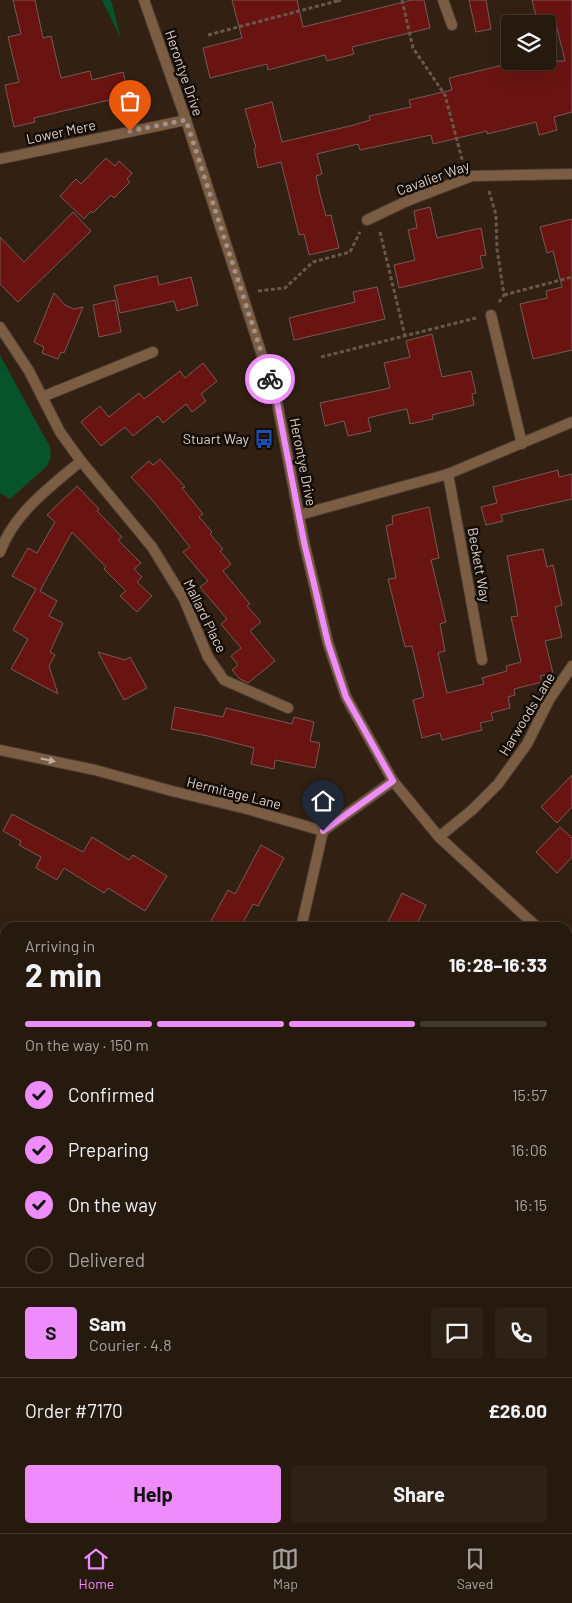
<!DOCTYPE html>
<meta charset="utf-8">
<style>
body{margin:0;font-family:Barlow,sans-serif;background:#2e2217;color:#f1f3f6;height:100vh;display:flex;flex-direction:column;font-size:19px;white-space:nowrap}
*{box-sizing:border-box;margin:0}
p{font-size:16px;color:#a4a09e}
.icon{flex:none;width:28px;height:28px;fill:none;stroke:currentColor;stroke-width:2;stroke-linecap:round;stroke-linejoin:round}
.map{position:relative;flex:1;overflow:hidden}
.details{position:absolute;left:0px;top:922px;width:572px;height:611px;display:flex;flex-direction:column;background:#26190e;border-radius:15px 15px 0 0;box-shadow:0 5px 20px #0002,0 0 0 1px #42382e}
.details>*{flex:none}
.buttons{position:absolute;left:501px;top:15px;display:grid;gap:10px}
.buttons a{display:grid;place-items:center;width:55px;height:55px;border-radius:5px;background:#26190e;box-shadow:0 5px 20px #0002,0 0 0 1px #42382e;font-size:25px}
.pin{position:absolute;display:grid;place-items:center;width:42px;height:42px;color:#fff;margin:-51px -21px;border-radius:50% 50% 50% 0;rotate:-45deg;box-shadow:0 0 5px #0007}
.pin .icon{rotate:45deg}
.courier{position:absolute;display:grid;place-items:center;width:50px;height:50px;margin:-25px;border:4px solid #ed8cfa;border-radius:50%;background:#fff;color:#222;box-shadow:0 1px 6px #0007}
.overview em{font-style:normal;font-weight:700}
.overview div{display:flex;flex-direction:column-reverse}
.overview{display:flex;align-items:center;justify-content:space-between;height:85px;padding:0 25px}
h1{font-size:32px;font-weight:700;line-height:38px}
.bar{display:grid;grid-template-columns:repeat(4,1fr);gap:8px 5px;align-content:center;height:60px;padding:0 25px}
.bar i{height:6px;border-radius:4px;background:#42382e}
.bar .active{background:#ed8cfa}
.bar p{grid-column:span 4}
.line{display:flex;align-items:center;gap:12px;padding:0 25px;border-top:1px solid #42382e}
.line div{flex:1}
.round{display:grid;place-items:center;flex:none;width:52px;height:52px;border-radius:5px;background:#2e2217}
ol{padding:0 25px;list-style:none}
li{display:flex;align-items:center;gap:15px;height:55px}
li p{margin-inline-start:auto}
li .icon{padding:5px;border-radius:50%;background:#ed8cfa;color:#111;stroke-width:4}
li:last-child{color:#a4a09e}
li i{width:28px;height:28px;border:2px solid #42382e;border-radius:50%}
.button{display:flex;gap:10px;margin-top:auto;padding:10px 25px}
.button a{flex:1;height:58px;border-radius:5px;background:#ed8cfa;color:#111;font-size:20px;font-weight:700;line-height:58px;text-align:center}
.button a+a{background:#2e2217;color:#f1f3f6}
.dock{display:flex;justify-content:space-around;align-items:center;height:70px;border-top:1px solid #42382e;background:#26190e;font-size:14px;color:#a4a09e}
.dock a{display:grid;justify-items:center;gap:2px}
.dock .active{color:#ed8cfa}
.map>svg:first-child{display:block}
.green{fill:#07532c}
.building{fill:#6a1412;stroke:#745a56}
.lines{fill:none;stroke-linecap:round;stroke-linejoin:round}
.street-casing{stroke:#4d3d30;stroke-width:12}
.secondary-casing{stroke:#4d3d30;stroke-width:12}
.path{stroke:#68584c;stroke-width:3;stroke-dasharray:4 2.5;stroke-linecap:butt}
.street{stroke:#7b5d44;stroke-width:10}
.secondary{stroke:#ab7b54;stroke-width:10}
.oneway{fill:#beada0}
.done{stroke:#a09288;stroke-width:5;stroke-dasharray:0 9}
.route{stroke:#ed8cfa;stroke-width:6}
.labels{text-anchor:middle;stroke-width:5;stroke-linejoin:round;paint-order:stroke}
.street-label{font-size:14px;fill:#dbcfc7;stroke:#140d07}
.poi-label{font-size:14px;fill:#dbcfc7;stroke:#140d07;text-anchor:end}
</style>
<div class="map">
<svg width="572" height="1533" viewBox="0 0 572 1533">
<rect width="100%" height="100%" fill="#322113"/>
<g class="green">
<polygon points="102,0 111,0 121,39"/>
<polygon points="0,355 50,447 51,457 47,466 10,499 0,493"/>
</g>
<g class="building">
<polygon points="13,0 35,0 43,38 51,36 61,78 90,71 92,80 123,72 129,94 125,95 127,103 110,107 109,100 34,118 35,122 14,127 5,85 19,82 8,37 21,34"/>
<polygon points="232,0 297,0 303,27 412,0 424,0 430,28 352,47 354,54 327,61 325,55 268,70 267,64 210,78 203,48 242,38"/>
<polygon points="469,0 486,0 491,29 476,32"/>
<polygon points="532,0 572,0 572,112 554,117 557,130 539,135 536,122 487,134 487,131 433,144 431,135 360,150 358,144 317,154 322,174 316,176 320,194 326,216 331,215 339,248 309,255 304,234 299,235 281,162 258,168 254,149 256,148 245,109 272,102 282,142 354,125 370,120 369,116 411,107 409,100 452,90 449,78 520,61 565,61 556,24 538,24"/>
<polygon points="106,158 115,166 119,161 132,173 127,179 130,182 114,198 111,195 93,213 91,211 84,219 60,196 76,179 81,184"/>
<polygon points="430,207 437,238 481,228 486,255 480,256 483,268 399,288 394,265 415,260 408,230 417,228 414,211"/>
<polygon points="73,212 91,231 18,302 0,284 0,237 24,262"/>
<polygon points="572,219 572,350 533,359 520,304 547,298 546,291 562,287 553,251 547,253 540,227"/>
<polygon points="157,276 159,285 191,277 198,305 177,311 174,301 120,313 114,286"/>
<polygon points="377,287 385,319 294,340 289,318 355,302 353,292"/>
<polygon points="54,293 65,305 74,309 83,307 64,353 61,352 58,359 42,353 44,347 34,342"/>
<polygon points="115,300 121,332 99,337 93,305"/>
<polygon points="432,334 442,377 471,371 476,393 472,394 474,405 432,415 433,419 410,424 407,409 388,413 368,418 371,431 348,436 344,421 325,426 320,403 390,388 384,363 410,357 406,341"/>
<polygon points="203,363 217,381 201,394 206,401 192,412 186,404 163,423 158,416 133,436 125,427 101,446 81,422 100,406 109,417 139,393 144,399 180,371 185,378"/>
<polygon points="160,459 185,487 182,488 203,514 199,517 212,532 210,534 223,549 220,551 231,564 223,571 250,604 247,606 261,622 250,631 275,661 248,683 240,679 232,670 238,665 231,656 241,648 221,624 227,619 200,587 208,581 183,552 190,547 154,502 131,477 149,461 153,465"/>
<polygon points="558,470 559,477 572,474 572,499 501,515 503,521 486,525 481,507 497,503 493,487"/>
<polygon points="77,486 99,509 97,511 122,537 118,540 141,563 134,569 142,577 137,582 152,596 137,612 120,596 126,591 104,569 106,567 72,532 40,591 57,601 49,616 63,623 50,652 55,655 49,666 58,694 11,669 28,639 13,630 36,589 12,576 28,548 37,553 55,522 47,515"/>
<polygon points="429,507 439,558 431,560 446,622 440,624 445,651 438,653 447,693 484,684 482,678 507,671 506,666 521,662 511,617 518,616 507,556 543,549 547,567 553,565 562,605 555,607 562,637 545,641 553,673 540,676 542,682 514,689 515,695 508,697 510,708 491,713 493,720 480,723 482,730 442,740 440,733 422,738 413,700 424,697 412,646 405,647 388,579 396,578 386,526 393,524 392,516"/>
<polygon points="98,652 125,660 130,657 147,688 124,700"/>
<polygon points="175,707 223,717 226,708 292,724 294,717 314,722 310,741 320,743 315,768 275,760 274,769 251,764 254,748 208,736 171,729"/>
<polygon points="572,775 572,807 557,823 541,807"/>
<polygon points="12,814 83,852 92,837 129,860 133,855 167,876 145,911 108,888 104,893 64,868 57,880 36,868 41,857 19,845 21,841 3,831"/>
<polygon points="560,827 572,838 572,857 557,873 536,852"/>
<polygon points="261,845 284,858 258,906 253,904 240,928 207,928 228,890 235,894"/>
<polygon points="402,893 426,905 415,928 385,928"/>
</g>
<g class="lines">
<g class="street-casing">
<g id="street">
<polyline points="144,0 186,120 277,402 304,542 328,643 346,697 393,781 439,837 538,928"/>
<polyline points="443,0 452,25"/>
<polyline points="0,159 186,120"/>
<polyline points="367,220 407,201 472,176 572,174"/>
<polyline points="491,315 522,444"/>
<polyline points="0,327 29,371 60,432 81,461 152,547 184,599 208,657 224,680 288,708"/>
<polyline points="42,397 153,352"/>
<polyline points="448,474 482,660"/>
<polyline points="299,515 448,474 572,422"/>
<path d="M 0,552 C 14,513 50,487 81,461"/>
<polyline points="0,750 95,770 172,791 247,809 323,831"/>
<polyline points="323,831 393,781"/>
<polyline points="439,837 472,810 498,784 527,744 549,700 572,666"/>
<polyline points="301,928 323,831"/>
<polyline points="568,955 572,959"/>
<polyline points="0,1106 5,1113"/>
<polyline points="54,1529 57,1533"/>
<polyline points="402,1529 404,1533"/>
<polyline points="167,1533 171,1529"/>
</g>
</g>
<g class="secondary-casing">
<g id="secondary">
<polyline points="568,1136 572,1134"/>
<polyline points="0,1370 5,1368"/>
</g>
</g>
<g class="path">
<polyline points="402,0 413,48 445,95 463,163"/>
<polyline points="337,1 343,0"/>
<polyline points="208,35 337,1 337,0"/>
<polyline points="489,191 496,215 497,249 504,295 499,302"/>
<polyline points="380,232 405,336"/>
<polyline points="258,291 285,288 313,262 350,252 360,232"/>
<polyline points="504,295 572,277"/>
<polyline points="321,357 476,318"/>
<polyline points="0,1392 5,1397"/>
<polyline points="88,1529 89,1533"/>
</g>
<use href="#street" class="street"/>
<use href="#secondary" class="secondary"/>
</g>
<defs><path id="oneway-solid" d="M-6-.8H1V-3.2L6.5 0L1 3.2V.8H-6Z" transform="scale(1.25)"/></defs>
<use class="oneway" href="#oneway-solid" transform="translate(48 760) rotate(12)"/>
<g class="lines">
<polyline class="done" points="130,131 186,120 270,379"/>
<polyline class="route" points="270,379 277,402 304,542 328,643 346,697 393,781 323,831"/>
</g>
<defs>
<g id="bus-bare" transform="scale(1.5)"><path d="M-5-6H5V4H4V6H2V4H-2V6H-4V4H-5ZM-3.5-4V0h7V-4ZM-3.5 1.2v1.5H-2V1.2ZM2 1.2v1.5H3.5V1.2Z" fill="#1a4fb4" stroke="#140d07" stroke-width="2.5" paint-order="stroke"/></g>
</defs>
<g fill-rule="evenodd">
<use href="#bus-bare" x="264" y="439"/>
</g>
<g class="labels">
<g class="street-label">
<text transform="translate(184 73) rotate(71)" y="5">Herontye Drive</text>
<text transform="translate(61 132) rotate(-12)" y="5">Lower Mere</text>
<text transform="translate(433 178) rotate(-20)" y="5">Cavalier Way</text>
<text transform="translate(303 462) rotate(79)" y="5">Herontye Drive</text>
<text transform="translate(479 565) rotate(80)" y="5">Beckett Way</text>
<text transform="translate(205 616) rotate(64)" y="5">Mallard Place</text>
<text transform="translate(527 714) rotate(-59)" y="5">Harwoods Lane</text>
<text transform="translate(234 793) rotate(14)" y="5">Hermitage Lane</text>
</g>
<g class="poi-label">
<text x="249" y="444">Stuart Way</text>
</g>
</g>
</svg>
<div class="buttons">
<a><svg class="icon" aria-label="layers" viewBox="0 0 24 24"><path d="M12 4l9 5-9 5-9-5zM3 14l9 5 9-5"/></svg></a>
</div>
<div class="pin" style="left:130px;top:131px;background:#ea580c"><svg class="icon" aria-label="bag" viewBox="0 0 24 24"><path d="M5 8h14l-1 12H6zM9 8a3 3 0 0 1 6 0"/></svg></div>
<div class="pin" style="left:323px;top:831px;background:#1f2937"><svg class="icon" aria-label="home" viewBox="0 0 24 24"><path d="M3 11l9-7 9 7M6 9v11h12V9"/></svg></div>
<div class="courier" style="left:270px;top:379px"><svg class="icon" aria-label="bike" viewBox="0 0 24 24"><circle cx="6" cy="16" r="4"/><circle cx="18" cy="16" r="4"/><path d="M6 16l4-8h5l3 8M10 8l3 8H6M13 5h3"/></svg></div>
<section class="details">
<div class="overview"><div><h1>2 min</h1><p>Arriving in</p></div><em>16:28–16:33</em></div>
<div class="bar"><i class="active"></i><i class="active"></i><i class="active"></i><i></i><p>On the way · 150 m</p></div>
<ol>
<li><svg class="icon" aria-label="check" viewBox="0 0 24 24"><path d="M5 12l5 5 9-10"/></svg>Confirmed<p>15:57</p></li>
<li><svg class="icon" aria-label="check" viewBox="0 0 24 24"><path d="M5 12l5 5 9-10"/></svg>Preparing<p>16:06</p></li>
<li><svg class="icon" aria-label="check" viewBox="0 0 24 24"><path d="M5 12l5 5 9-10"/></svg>On the way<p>16:15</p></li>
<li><i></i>Delivered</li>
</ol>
<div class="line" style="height:90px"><b class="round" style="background:#ed8cfa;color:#111">S</b><div><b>Sam</b><p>Courier · 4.8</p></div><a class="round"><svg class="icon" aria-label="chat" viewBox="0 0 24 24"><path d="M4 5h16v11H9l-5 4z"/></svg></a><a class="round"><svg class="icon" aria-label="phone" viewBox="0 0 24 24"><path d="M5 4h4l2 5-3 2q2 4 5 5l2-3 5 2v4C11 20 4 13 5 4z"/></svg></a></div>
<div class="line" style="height:65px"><div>Order #7170</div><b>£26.00</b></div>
<div class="button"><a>Help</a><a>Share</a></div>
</section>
</div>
<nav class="dock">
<a class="active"><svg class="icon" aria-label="home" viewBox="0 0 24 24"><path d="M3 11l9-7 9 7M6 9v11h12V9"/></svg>Home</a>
<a><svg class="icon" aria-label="map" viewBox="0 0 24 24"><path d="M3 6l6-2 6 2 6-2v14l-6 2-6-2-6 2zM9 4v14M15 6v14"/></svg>Map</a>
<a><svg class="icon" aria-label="saved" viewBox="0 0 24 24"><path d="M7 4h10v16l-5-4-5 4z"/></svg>Saved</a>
</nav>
